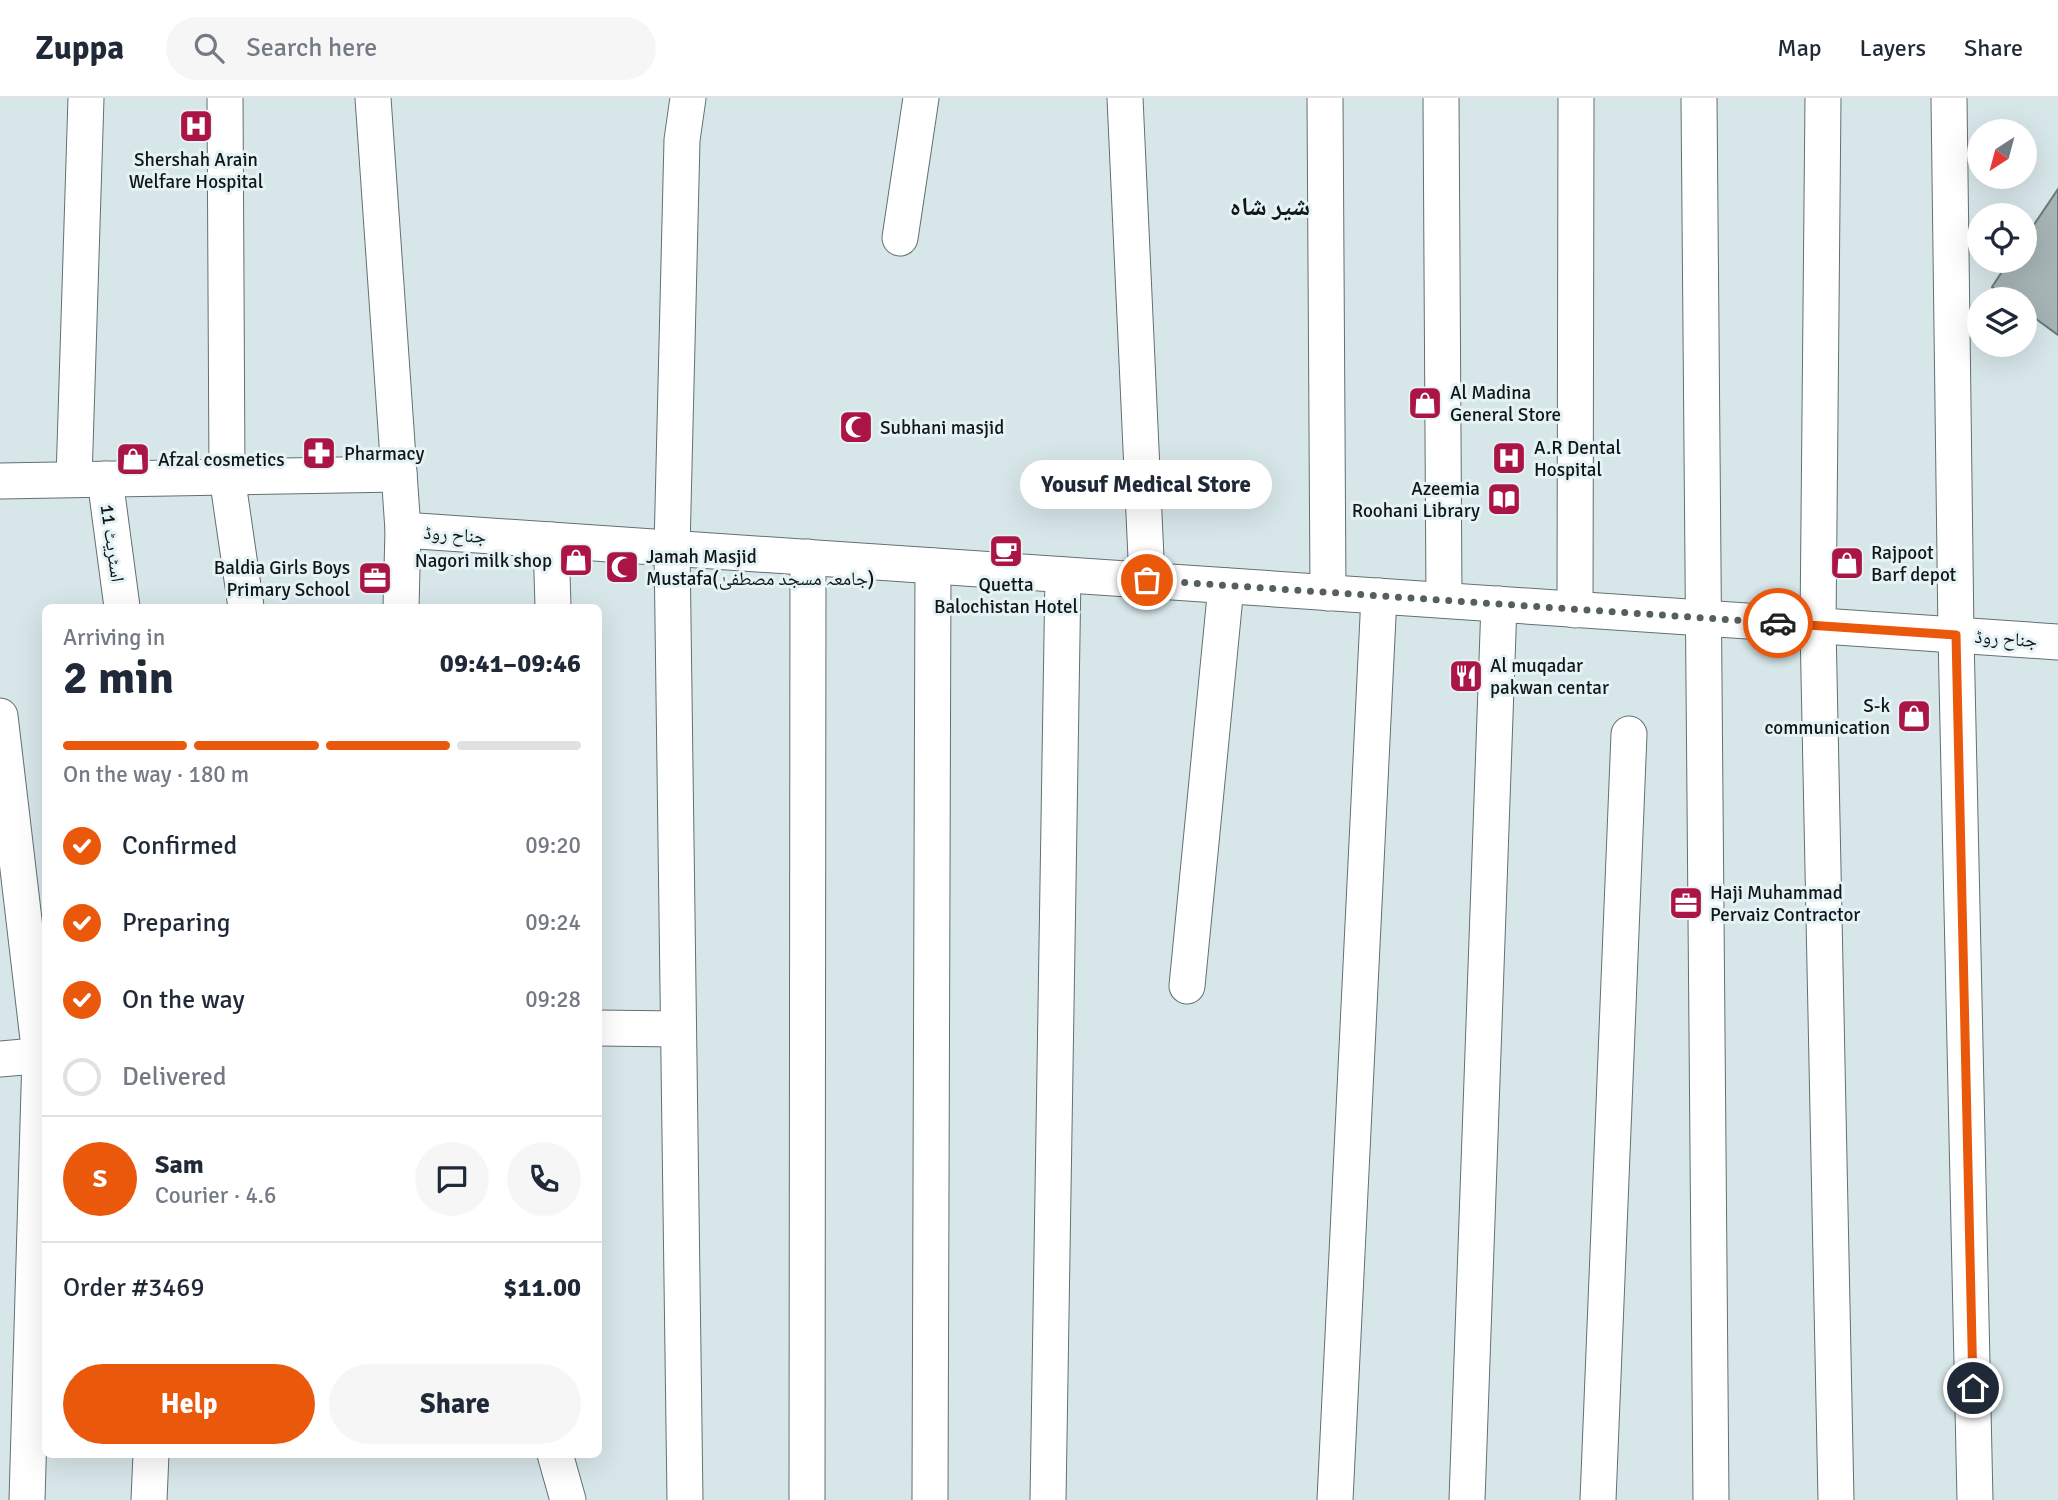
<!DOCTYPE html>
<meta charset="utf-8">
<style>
body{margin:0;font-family:Signika,"Noto Naskh Arabic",sans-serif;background:#f6f6f7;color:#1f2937;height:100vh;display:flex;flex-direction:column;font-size:26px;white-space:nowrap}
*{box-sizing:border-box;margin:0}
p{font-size:23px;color:#747a83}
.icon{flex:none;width:38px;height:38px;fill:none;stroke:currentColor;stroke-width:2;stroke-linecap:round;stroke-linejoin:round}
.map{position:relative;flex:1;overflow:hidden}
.panel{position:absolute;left:42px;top:506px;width:560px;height:854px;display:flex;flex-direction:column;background:#fff;border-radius:10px;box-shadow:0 7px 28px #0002}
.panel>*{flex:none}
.needle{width:46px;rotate:216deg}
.controls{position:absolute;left:1967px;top:21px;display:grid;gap:14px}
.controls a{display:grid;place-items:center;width:70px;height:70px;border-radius:50%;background:#fff;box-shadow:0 7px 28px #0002;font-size:35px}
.pin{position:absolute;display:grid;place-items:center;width:60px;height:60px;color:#fff;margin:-30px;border:4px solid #fff;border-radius:50%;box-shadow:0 2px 7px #0007}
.courier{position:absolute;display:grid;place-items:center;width:70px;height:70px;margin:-35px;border:5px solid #ea580c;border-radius:50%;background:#fff;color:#222;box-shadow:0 2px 9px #0007}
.bubble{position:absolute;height:49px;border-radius:24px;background:#fff;box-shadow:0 7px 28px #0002;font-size:23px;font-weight:700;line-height:49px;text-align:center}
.summary em{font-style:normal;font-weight:700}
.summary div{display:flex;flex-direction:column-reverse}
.summary{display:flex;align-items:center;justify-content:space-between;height:119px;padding:0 21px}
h1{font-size:46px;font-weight:700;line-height:52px}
.bar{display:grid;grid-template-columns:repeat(4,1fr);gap:10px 7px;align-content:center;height:84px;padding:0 21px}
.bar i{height:9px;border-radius:5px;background:#e0e1e3}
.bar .active{background:#ea580c}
.bar p{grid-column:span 4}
.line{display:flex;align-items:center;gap:18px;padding:0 21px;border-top:2px solid #e0e1e3}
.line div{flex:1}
.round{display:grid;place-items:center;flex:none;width:74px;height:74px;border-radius:37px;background:#f6f6f7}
ol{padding:0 21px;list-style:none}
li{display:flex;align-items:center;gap:21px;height:77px}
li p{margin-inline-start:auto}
li .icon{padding:7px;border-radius:50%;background:#ea580c;color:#fff;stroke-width:4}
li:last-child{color:#747a83}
li i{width:38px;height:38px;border:4px solid #e0e1e3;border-radius:50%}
.cta{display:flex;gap:14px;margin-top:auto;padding:14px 21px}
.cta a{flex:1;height:80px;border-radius:42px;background:#ea580c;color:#fff;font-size:28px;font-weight:700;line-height:80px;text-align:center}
.cta a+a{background:#f6f6f7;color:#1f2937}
header{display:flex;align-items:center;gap:42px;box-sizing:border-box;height:98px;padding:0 35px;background:#fff;border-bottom:2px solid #e0e1e3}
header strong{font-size:33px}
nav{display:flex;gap:38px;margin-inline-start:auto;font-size:24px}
.search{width:490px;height:63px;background:#f6f6f7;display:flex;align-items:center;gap:18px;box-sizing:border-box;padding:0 24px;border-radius:38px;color:#747a83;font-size:26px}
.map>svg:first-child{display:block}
.building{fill:#a6b4b6;stroke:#6c797b;stroke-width:2}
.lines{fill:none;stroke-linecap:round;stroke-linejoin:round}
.street-casing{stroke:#637072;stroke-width:37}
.street{stroke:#fff;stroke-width:35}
.done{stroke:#565f60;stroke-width:7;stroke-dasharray:0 12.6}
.route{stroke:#ea580c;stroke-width:9}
.labels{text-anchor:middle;stroke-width:6;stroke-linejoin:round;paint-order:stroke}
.poi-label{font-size:19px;fill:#111617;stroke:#e5f3f6;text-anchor:start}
.street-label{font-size:19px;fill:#111617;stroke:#e5f3f6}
.district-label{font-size:26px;font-weight:bold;fill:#111617;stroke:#e5f3f6}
</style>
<header>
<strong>Zuppa</strong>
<div class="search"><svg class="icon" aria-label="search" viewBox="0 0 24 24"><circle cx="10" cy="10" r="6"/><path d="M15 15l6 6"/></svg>Search here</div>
<nav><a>Map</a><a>Layers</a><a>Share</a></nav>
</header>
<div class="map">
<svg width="2058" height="1402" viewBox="0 0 2058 1402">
<rect width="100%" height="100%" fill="#d7e6e9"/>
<polygon class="building" points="2058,91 2058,237 2025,213 2025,201 2009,201 1992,189 2009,163 2025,163 2025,140"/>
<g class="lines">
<g class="street-casing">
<g id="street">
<polyline points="225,0 227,378 246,509"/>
<polyline points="373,0 403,432 401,509"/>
<polyline points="1125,0 1147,482"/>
<polyline points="1325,0 1328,495"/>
<polyline points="1441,0 1444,502"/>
<polyline points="1699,0 1711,1402"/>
<polyline points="1823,0 1818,528 1836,1402"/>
<polyline points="1949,0 1956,537 1975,1402"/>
<polyline points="900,140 921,0"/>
<polyline points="74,381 86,0"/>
<polyline points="105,381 122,509"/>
<polyline points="0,383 399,376"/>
<polyline points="403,432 2058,544"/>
<polyline points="551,442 553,509"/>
<polyline points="1575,512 1576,0"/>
<polyline points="0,618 40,958 27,1402"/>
<polyline points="1187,888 1226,488"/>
<polyline points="598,930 678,931"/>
<polyline points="0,961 46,957"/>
<polyline points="555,1356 568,1402"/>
<polyline points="149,1402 151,1356"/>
<polyline points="685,1402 672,450 682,42 688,0"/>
<polyline points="807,1402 808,459"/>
<polyline points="930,1402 933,468"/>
<polyline points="1048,1402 1063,477"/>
<polyline points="1335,1402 1379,498"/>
<polyline points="1467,1402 1499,506"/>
<polyline points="1598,1402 1629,636"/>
</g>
</g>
<use href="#street" class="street"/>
</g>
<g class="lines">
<polyline class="done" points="1147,482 1778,525"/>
<polyline class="route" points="1778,525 1956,537 1973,1290"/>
</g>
<defs>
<g id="hospital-square" transform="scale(1.75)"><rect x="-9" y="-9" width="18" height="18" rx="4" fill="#aa1545" stroke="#e5f3f6"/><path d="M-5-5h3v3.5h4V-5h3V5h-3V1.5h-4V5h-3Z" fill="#fff"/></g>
<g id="shop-square" transform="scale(1.75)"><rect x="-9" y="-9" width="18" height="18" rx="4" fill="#aa1545" stroke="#e5f3f6"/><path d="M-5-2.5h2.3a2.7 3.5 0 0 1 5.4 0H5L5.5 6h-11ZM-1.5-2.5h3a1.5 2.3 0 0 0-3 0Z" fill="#fff"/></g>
<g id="mosque-square" transform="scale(1.75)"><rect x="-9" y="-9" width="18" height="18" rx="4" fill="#aa1545" stroke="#e5f3f6"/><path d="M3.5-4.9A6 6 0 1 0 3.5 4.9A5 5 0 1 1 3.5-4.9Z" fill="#fff"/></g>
<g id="pharmacy-square" transform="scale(1.75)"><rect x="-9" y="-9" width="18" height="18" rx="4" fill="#aa1545" stroke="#e5f3f6"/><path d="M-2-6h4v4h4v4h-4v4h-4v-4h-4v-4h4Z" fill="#fff"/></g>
<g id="library-square" transform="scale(1.75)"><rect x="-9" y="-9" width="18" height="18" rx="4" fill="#aa1545" stroke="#e5f3f6"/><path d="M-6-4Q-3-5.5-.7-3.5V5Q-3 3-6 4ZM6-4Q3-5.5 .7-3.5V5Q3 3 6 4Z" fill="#fff"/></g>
<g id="cafe-square" transform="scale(1.75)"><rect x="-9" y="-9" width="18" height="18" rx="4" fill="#aa1545" stroke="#e5f3f6"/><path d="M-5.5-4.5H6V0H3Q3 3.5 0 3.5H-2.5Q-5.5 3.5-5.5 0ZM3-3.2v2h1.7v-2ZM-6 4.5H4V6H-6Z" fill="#fff"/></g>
<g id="office-square" transform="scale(1.75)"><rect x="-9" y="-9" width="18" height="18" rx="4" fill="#aa1545" stroke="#e5f3f6"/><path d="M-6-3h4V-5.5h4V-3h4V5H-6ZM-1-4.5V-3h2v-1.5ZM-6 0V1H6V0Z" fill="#fff"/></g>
<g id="restaurant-square" transform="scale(1.75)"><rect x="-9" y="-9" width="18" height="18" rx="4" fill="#aa1545" stroke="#e5f3f6"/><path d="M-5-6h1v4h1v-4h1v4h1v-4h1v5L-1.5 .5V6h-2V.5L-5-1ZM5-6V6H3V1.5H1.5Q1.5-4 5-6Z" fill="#fff"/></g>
</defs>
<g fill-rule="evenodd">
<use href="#hospital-square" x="196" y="28"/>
<use href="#shop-square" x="1425" y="305"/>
<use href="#mosque-square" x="856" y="329"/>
<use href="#pharmacy-square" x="319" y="355"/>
<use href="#hospital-square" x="1509" y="360"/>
<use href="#shop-square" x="133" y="361"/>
<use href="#library-square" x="1504" y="401"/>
<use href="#cafe-square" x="1006" y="453"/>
<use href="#shop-square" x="576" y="462"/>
<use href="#shop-square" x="1847" y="465"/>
<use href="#mosque-square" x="622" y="469"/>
<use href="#office-square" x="375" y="480"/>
<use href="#restaurant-square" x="1466" y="578"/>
<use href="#shop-square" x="1914" y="618"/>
<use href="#office-square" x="1686" y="805"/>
</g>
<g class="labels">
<g class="poi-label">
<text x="196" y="68" text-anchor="middle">Shershah Arain<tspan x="196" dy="22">Welfare Hospital</tspan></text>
<text x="1450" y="301">Al Madina<tspan x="1450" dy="22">General Store</tspan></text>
<text x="880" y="336">Subhani masjid</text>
<text x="1534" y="356">A.R Dental<tspan x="1534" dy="22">Hospital</tspan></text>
<text x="344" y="362">Pharmacy</text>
<text x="158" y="368">Afzal cosmetics</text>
<text x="1480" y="397" text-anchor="end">Azeemia<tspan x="1480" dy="22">Roohani Library</tspan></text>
<text x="1871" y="461">Rajpoot<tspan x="1871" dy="22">Barf depot</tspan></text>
<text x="646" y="465">Jamah Masjid<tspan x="646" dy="22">Mustafa(جامعہ مسجد مصطفیٰ)</tspan></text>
<text x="552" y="469" text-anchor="end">Nagori milk shop</text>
<text x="350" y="476" text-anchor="end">Baldia Girls Boys<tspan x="350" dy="22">Primary School</tspan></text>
<text x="1006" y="493" text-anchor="middle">Quetta<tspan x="1006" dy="22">Balochistan Hotel</tspan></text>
<text x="1490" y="574">Al muqadar<tspan x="1490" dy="22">pakwan centar</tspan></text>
<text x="1890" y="614" text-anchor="end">S-k<tspan x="1890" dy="22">communication</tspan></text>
<text x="1710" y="801">Haji Muhammad<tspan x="1710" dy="22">Pervaiz Contractor</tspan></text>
</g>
<g class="street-label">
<text transform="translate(455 436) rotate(4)" y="7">جناح روڈ</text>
<text transform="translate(113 445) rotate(82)" y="7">اسٹریٹ 11</text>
<text transform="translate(2006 540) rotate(4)" y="7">جناح روڈ</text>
</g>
<g class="district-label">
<text x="1270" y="117">شیر شاہ</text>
</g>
</g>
</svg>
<div class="controls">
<a><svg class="needle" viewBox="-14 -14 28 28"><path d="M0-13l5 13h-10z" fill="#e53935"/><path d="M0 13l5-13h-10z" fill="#747a83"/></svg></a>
<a><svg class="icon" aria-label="locate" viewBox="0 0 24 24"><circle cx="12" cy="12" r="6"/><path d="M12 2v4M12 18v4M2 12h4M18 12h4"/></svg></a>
<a><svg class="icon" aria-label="layers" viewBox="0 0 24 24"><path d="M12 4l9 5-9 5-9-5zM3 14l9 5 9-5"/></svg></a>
</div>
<div class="pin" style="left:1147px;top:482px;background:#ea580c"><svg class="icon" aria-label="bag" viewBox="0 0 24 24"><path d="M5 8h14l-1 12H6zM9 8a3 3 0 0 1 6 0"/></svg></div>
<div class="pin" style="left:1973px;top:1290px;background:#1f2937"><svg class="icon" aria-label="home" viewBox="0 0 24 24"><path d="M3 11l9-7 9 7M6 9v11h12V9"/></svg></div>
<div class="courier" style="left:1778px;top:525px"><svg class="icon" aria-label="car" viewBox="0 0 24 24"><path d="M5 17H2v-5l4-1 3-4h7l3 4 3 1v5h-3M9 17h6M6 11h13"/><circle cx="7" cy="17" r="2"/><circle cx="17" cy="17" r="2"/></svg></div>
<div class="bubble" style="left:1020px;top:362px;width:252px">Yousuf Medical Store</div>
<section class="panel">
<div class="summary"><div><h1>2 min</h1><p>Arriving in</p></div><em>09:41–09:46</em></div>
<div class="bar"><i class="active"></i><i class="active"></i><i class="active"></i><i></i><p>On the way · 180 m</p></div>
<ol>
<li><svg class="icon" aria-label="check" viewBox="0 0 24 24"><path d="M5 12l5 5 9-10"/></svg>Confirmed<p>09:20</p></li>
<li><svg class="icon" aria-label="check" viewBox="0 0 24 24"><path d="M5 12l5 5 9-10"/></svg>Preparing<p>09:24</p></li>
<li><svg class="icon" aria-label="check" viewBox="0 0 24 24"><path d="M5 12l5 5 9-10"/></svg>On the way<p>09:28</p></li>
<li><i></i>Delivered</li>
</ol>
<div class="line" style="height:126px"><b class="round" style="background:#ea580c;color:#fff">S</b><div><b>Sam</b><p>Courier · 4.6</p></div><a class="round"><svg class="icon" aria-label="chat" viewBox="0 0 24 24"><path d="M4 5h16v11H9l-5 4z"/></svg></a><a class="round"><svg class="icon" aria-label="phone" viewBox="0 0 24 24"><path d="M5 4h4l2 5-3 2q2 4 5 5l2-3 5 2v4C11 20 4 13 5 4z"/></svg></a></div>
<div class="line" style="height:91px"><div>Order #3469</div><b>$11.00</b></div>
<div class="cta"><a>Help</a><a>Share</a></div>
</section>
</div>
